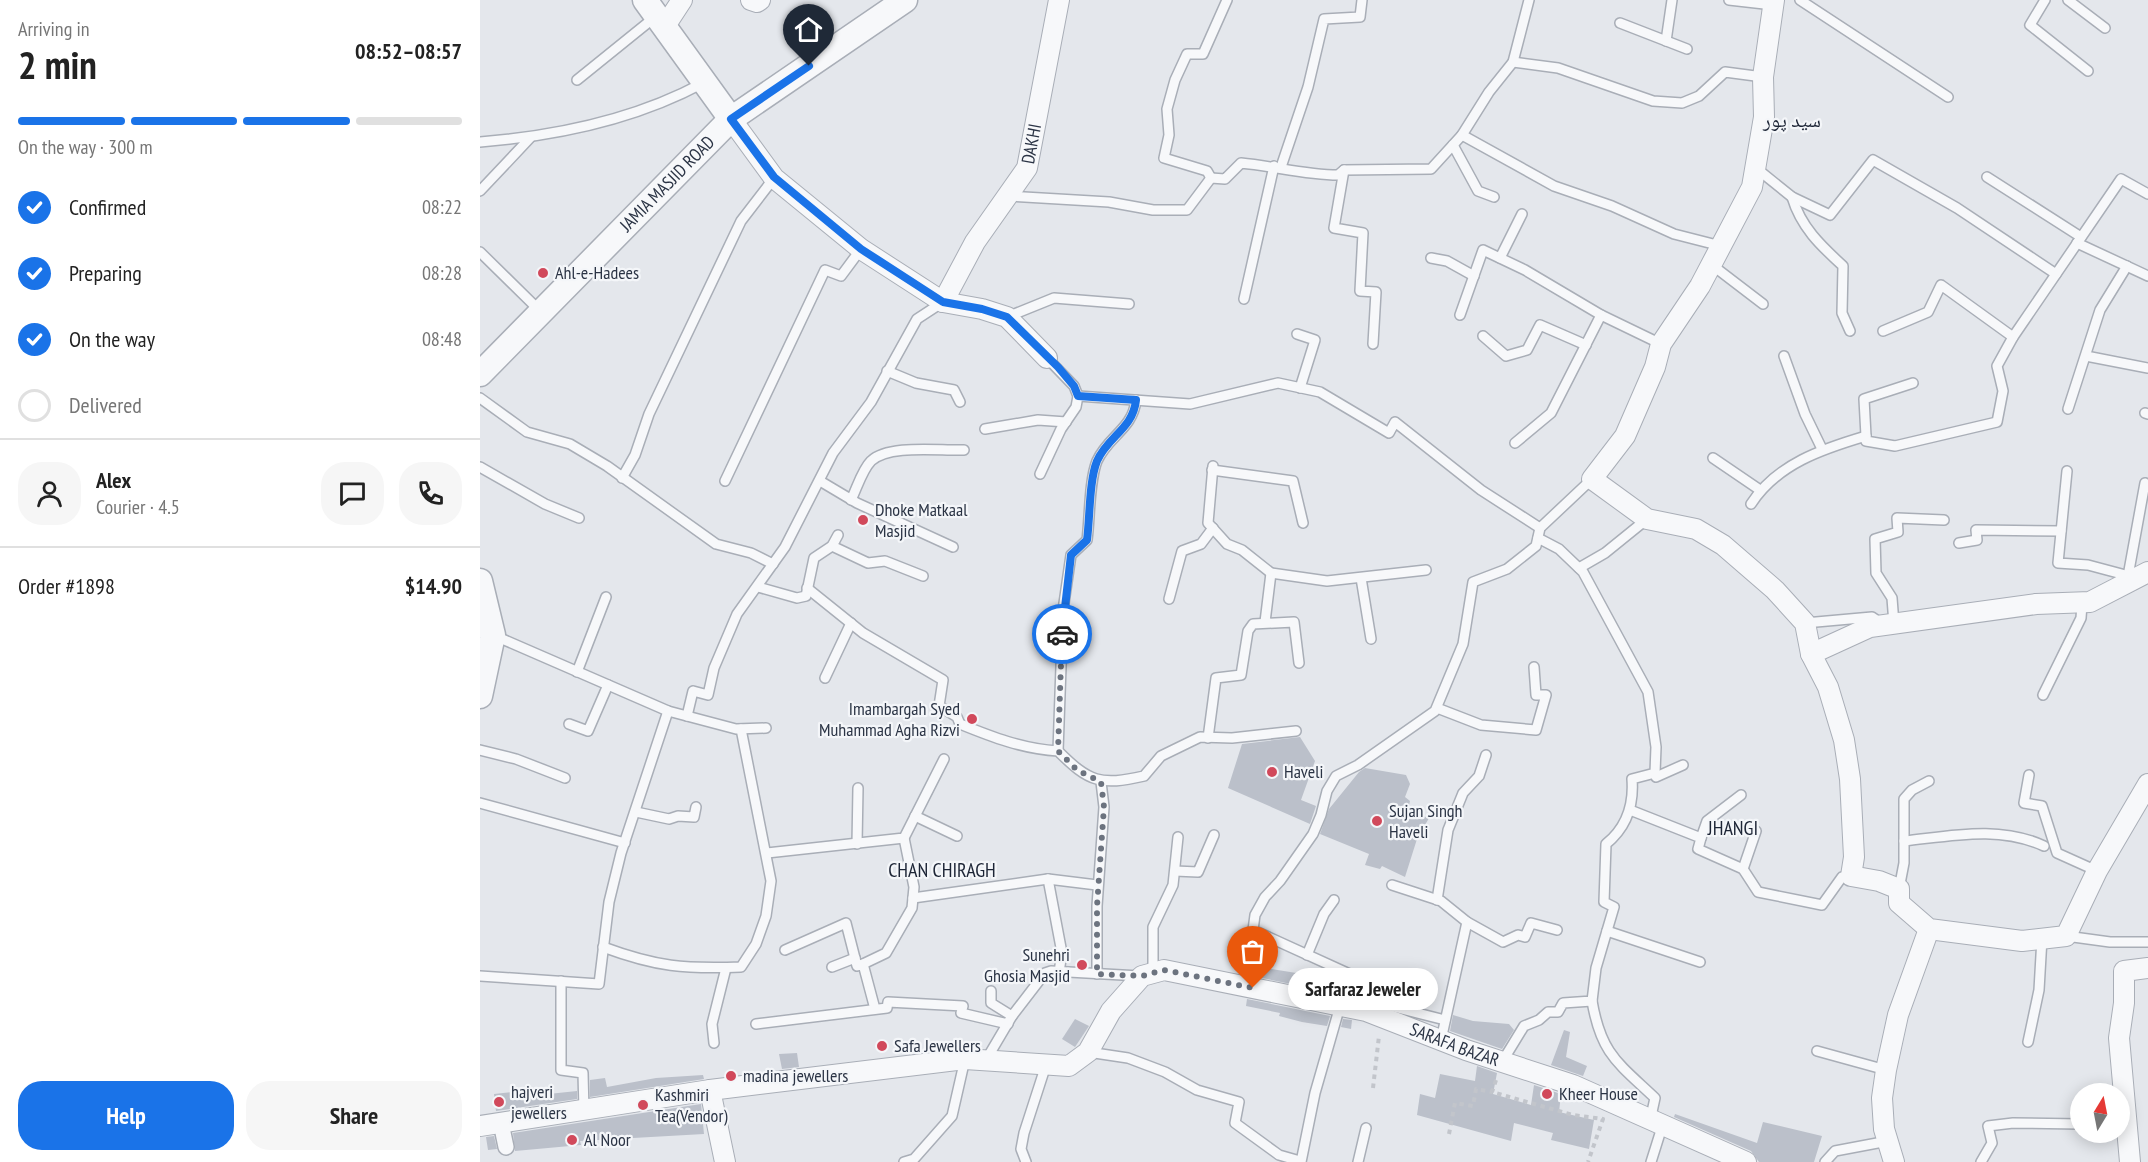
<!DOCTYPE html>
<meta charset="utf-8">
<style>
body{margin:0;font-family:"PT Sans Narrow","Noto Naskh Arabic",sans-serif;background:#f6f6f6;color:#222;height:100vh;display:flex;flex-direction:column;font-size:22px;white-space:nowrap}
*{box-sizing:border-box;margin:0}
p{font-size:20px;color:#767676}
.icon{flex:none;width:33px;height:33px;fill:none;stroke:currentColor;stroke-width:2;stroke-linecap:round;stroke-linejoin:round}
.map{position:relative;flex:1;overflow:hidden}
.panel{display:flex;flex-direction:column;background:#fff;width:480px}
.panel>*{flex:none}
.needle{width:39px;rotate:10deg}
.fabs{position:absolute;left:1590px;top:1083px;display:grid;gap:12px}
.fabs a{display:grid;place-items:center;width:60px;height:60px;border-radius:50%;background:#fff;box-shadow:0 3px 15px #0003;font-size:30px}
.pin{position:absolute;display:grid;place-items:center;width:51px;height:51px;color:#fff;margin:-62px -26px;border-radius:50% 50% 50% 0;rotate:-45deg;box-shadow:0 0 6px #0007}
.pin .icon{rotate:45deg}
.courier{position:absolute;display:grid;place-items:center;width:60px;height:60px;margin:-30px;border:4px solid #1a73e8;border-radius:50%;background:#fff;color:#222;box-shadow:0 2px 8px #0007}
.bubble{position:absolute;height:42px;border-radius:21px;background:#fff;box-shadow:0 3px 15px #0003;font-size:20px;font-weight:600;line-height:42px;text-align:center}
.headline em{font-style:normal;font-weight:600}
.headline div{display:flex;flex-direction:column-reverse}
.headline{display:flex;align-items:center;justify-content:space-between;height:102px;padding:0 18px}
h1{font-size:39px;font-weight:600;line-height:45px}
.bar{display:grid;grid-template-columns:repeat(4,1fr);gap:9px 6px;align-content:center;height:72px;padding:0 18px}
.bar i{height:8px;border-radius:4px;background:#e0e0e0}
.bar .current{background:#1a73e8}
.bar p{grid-column:span 4}
.line{display:flex;align-items:center;gap:15px;padding:0 18px;border-top:2px solid #e0e0e0}
.line div{flex:1}
.round{display:grid;place-items:center;flex:none;width:63px;height:63px;border-radius:24px;background:#f6f6f6}
ol{padding:0 18px;list-style:none}
li{display:flex;align-items:center;gap:18px;height:66px}
li p{margin-inline-start:auto}
li .icon{padding:6px;border-radius:50%;background:#1a73e8;color:#fff;stroke-width:4}
li:last-child{color:#767676}
li i{width:33px;height:33px;border:3px solid #e0e0e0;border-radius:50%}
.action{display:flex;gap:12px;margin-top:auto;padding:12px 18px}
.action a{flex:1;height:69px;border-radius:24px;background:#1a73e8;color:#fff;font-size:24px;font-weight:600;line-height:69px;text-align:center}
.action a+a{background:#f6f6f6;color:#222}
main{display:flex;flex:1;min-height:0}
.map>svg:first-child{display:block}
.building{fill:#bbc0ca}
.lines{fill:none;stroke-linecap:round;stroke-linejoin:round}
.service-casing{stroke:#a9aeb7;stroke-width:12}
.pedestrian-casing{stroke:#a9aeb7;stroke-width:18}
.minor-casing{stroke:#a9aeb7;stroke-width:22}
.tertiary-casing{stroke:#a9aeb7;stroke-width:27}
.path{stroke:#c2c5cb;stroke-width:4;stroke-dasharray:4.5 4.5;stroke-linecap:butt}
.service{stroke:#f7f8fa;stroke-width:9}
.pedestrian{stroke:#f7f8fa;stroke-width:15}
.minor{stroke:#f7f8fa;stroke-width:20}
.tertiary{stroke:#f7f8fa;stroke-width:24}
.done{stroke:#6c737f;stroke-width:6;stroke-dasharray:0 10.8}
.route{stroke:#1a73e8;stroke-width:8}
.poi-dot{fill:#d1495b;stroke:#f4f6f9;stroke-width:2}
.labels{text-anchor:middle;stroke-width:4.5;stroke-linejoin:round;paint-order:stroke}
.street-label{font-size:18px;fill:#2b3445;stroke:#f4f6f9}
.poi-label{font-size:18px;fill:#2b3445;stroke:#f4f6f9;text-anchor:start}
.neighbourhood-label{font-size:20px;fill:#1d2536;stroke:#f4f6f9}
</style>
<main>
<section class="panel">
<div class="headline"><div><h1>2 min</h1><p>Arriving in</p></div><em>08:52–08:57</em></div>
<div class="bar"><i class="current"></i><i class="current"></i><i class="current"></i><i></i><p>On the way · 300 m</p></div>
<ol>
<li><svg class="icon" aria-label="check" viewBox="0 0 24 24"><path d="M5 12l5 5 9-10"/></svg>Confirmed<p>08:22</p></li>
<li><svg class="icon" aria-label="check" viewBox="0 0 24 24"><path d="M5 12l5 5 9-10"/></svg>Preparing<p>08:28</p></li>
<li><svg class="icon" aria-label="check" viewBox="0 0 24 24"><path d="M5 12l5 5 9-10"/></svg>On the way<p>08:48</p></li>
<li><i></i>Delivered</li>
</ol>
<div class="line" style="height:108px"><a class="round"><svg class="icon" aria-label="person" viewBox="0 0 24 24"><circle cx="12" cy="8" r="4"/><path d="M4 21q1-7 8-7t8 7"/></svg></a><div><b>Alex</b><p>Courier · 4.5</p></div><a class="round"><svg class="icon" aria-label="chat" viewBox="0 0 24 24"><path d="M4 5h16v11H9l-5 4z"/></svg></a><a class="round"><svg class="icon" aria-label="phone" viewBox="0 0 24 24"><path d="M5 4h4l2 5-3 2q2 4 5 5l2-3 5 2v4C11 20 4 13 5 4z"/></svg></a></div>
<div class="line" style="height:78px"><div>Order #1898</div><b>$14.90</b></div>
<div class="action"><a>Help</a><a>Share</a></div>
</section>
<div class="map">
<svg width="1668" height="1162" viewBox="0 0 1668 1162">
<rect width="100%" height="100%" fill="#e4e7ec"/>
<g class="building">
<polygon points="820,737 835,761 821,800 836,806 830,824 748,788 762,744"/>
<polygon points="885,768 926,775 930,784 925,797 930,801 928,810 949,818 937,839 925,877 902,866 900,869 885,865 889,854 840,834 849,809 879,772"/>
<polygon points="774,966 841,977 841,973 861,977 878,986 876,997 772,976"/>
<polygon points="767,999 850,1016 847,1026 822,1022 799,1016 800,1013 766,1006"/>
<polygon points="973,1015 993,1021 1029,1024 1034,1030 1022,1049 970,1031"/>
<polygon points="595,1019 609,1026 595,1047 582,1039"/>
<polygon points="863,1019 872,1020 871,1029 861,1027"/>
<polygon points="1084,1030 1090,1032 1086,1057 1107,1066 1103,1076 1071,1065"/>
<polygon points="317,1053 319,1067 302,1069 299,1054"/>
<polygon points="997,1066 1017,1073 1013,1094 1051,1105 1054,1085 1081,1094 1079,1112 1114,1120 1109,1149 1071,1140 1073,1133 1034,1123 1031,1141 937,1115 940,1094 955,1098 960,1074 995,1081"/>
<polygon points="223,1075 224,1079 110,1097 110,1080 125,1078 127,1087 176,1078"/>
<polygon points="58,1089 59,1095 97,1091 97,1099 16,1111 14,1094"/>
<polygon points="221,1104 224,1134 100,1141 101,1145 35,1151 33,1133"/>
<polygon points="1195,1114 1277,1143 1283,1122 1342,1136 1334,1162 1279,1162 1271,1151 1194,1117"/>
<polygon points="14,1136 17,1149 8,1150 6,1137"/>
</g>
<g class="lines">
<g class="service-casing">
<g id="service">
<polyline points="1249,0 1293,5"/>
<polyline points="1320,0 1468,97"/>
<polyline points="1565,0 1550,25 1608,71"/>
<polyline points="1588,0 1625,28"/>
<polyline points="1140,23 1207,49"/>
<polyline points="1186,41 1192,0"/>
<polyline points="1033,62 1078,68 1173,101 1202,103 1219,96 1245,72 1283,77"/>
<polyline points="97,80 175,17"/>
<polyline points="982,135 1074,186 1132,206 1194,234 1241,246"/>
<path d="M 0,142 C 76,136 156,119 223,83"/>
<polyline points="973,145 998,191 1014,197"/>
<polyline points="801,167 828,87 844,19 880,17 882,0"/>
<polyline points="1276,168 1312,197 1350,215 1393,160 1477,208 1576,274"/>
<polyline points="864,170 854,228 883,233 880,291 896,292 893,344"/>
<polyline points="1507,177 1601,237"/>
<path d="M 731,178 L 745,179 L 761,163 C 794,166 825,175 858,175 L 864,170 L 951,169 L 982,135 L 1009,92 L 1033,62 L 1049,0"/>
<polyline points="731,178 727,171 684,158 689,135 687,109 695,80 707,54 723,54 747,0"/>
<polyline points="0,191 50,138"/>
<polyline points="529,196 629,202 673,210 707,210 731,178"/>
<path d="M 1312,197 C 1321,227 1340,245 1363,266 L 1362,313 L 1370,331"/>
<polyline points="1597,243 1668,276"/>
<polyline points="0,252 60,311"/>
<polyline points="951,258 967,261 994,276"/>
<polyline points="1020,258 1042,214"/>
<polyline points="1232,265 1283,304"/>
<polyline points="764,299 794,166"/>
<polyline points="980,315 1003,250 1045,270 1121,315 1181,344"/>
<polyline points="527,317 574,298 649,304"/>
<polyline points="1403,331 1448,312 1461,285 1533,337"/>
<polyline points="817,334 835,340 820,388"/>
<polyline points="1003,336 1026,356 1047,350 1060,325 1106,345"/>
<polyline points="1304,356 1325,414 1342,449"/>
<polyline points="1606,356 1668,368"/>
<polyline points="407,371 436,383 474,390 480,402"/>
<polyline points="598,396 710,404 798,383 840,392 909,433 915,422 1001,490 1060,528"/>
<polyline points="0,398 47,432 90,444 127,466 236,544 271,553 293,564"/>
<polyline points="1588,409 1620,310 1647,266"/>
<polyline points="1665,413 1668,414"/>
<polyline points="505,429 558,420 586,422"/>
<polyline points="1386,436 1384,399 1433,383"/>
<polyline points="1035,443 1071,413 1121,315"/>
<polyline points="1233,458 1280,490"/>
<polyline points="733,466 728,523 747,544 762,550 791,573 847,581 946,570"/>
<polyline points="0,467 65,504 99,518"/>
<polyline points="732,470 813,481 823,523"/>
<polyline points="1587,471 1578,563 1608,565 1653,577"/>
<polyline points="560,474 581,429 596,407 598,396 594,386 567,358"/>
<polyline points="142,478 155,455 169,414 261,221 294,178"/>
<polyline points="245,481 345,270 361,276 381,249"/>
<polyline points="340,481 377,503 473,547"/>
<path d="M 371,500 C 377,488 382,470 391,461 C 409,444 459,451 484,450"/>
<path d="M 1271,504 C 1297,464 1342,449 1386,436 L 1386,441 L 1415,446 L 1517,422 L 1523,391 L 1517,366 L 1533,337 L 1641,179 L 1668,194"/>
<polyline points="1479,543 1497,540 1496,530 1581,531"/>
<polyline points="352,546 388,563 405,561 443,576"/>
<polyline points="1099,568 1125,553 1167,519"/>
<polyline points="1648,576 1665,483"/>
<polyline points="881,578 891,639"/>
<polyline points="278,587 317,598 326,596 334,558 352,546 358,535"/>
<path d="M 327,588 L 383,633 L 463,680 L 459,706 L 477,717 L 480,724 C 512,737 543,749 578,751 C 609,782 620,786 664,776 L 681,756 L 720,737 L 752,738 L 816,731"/>
<polyline points="689,599 702,551 721,544 733,528"/>
<polyline points="785,622 791,573"/>
<polyline points="1325,623 1392,617 1402,624"/>
<polyline points="1414,624 1412,598 1396,573 1395,539 1418,532 1417,518 1464,520"/>
<polyline points="0,633 13,635 188,711 256,729 286,728"/>
<polyline points="97,672 126,597"/>
<polyline points="345,678 371,623"/>
<polyline points="1563,695 1601,618 1602,604"/>
<polyline points="957,708 1001,725 1056,730 1066,695 1056,695 1054,667"/>
<polyline points="207,716 213,691 228,695 234,668 257,614 305,547 353,453 391,402 437,319 463,302"/>
<polyline points="89,724 108,731 128,685"/>
<polyline points="728,738 736,678 761,675 768,631 773,624 814,622 819,663"/>
<polyline points="0,750 36,759 85,778"/>
<path d="M 578,751 L 583,610 L 591,555 L 607,540 C 610,518 609,481 617,461 C 628,436 653,429 656,400"/>
<polyline points="1175,773 1176,777 1203,765"/>
<polyline points="1549,775 1544,803 1562,806 1577,853 1617,871"/>
<polyline points="0,803 145,843"/>
<polyline points="1150,810 1221,838 1218,849 1263,869 1278,892 1342,905 1362,877 1371,876"/>
<polyline points="156,812 189,819 198,816 214,817 216,807"/>
<polyline points="435,816 477,836"/>
<polyline points="1221,838 1227,821 1261,795"/>
<path d="M 1424,841 C 1471,836 1519,825 1564,846"/>
<polyline points="377,844 378,788"/>
<polyline points="287,853 424,838 464,759"/>
<polyline points="1263,869 1276,831"/>
<polyline points="695,871 718,872 734,835"/>
<polyline points="568,879 582,953 579,972"/>
<polyline points="912,885 961,901 987,922 1023,942 1038,935 1045,937 1051,923 1077,930"/>
<polyline points="1419,889 1424,863 1424,799 1432,790 1449,781"/>
<polyline points="433,898 568,879 617,885"/>
<polyline points="957,900 968,830 983,793 999,776 1006,755"/>
<polyline points="1127,931 1220,962"/>
<polyline points="1586,936 1630,942 1668,942"/>
<path d="M 123,947 C 177,967 204,969 261,967 L 276,944 L 286,916 L 291,881 L 261,729"/>
<polyline points="305,950 366,923 377,966 383,964 395,1009"/>
<polyline points="827,955 844,914 854,900"/>
<polyline points="383,964 406,953 432,908 434,887 424,838"/>
<polyline points="352,967 375,958"/>
<polyline points="673,973 673,927 693,885 698,837"/>
<polyline points="617,974 617,906 624,807 621,782"/>
<polyline points="0,976 119,984 129,902 141,853 188,711"/>
<polyline points="81,981 81,1070 103,1073 104,1111"/>
<polyline points="511,991 511,1003 532,1016"/>
<path d="M 1112,1001 C 1121,1054 1138,1063 1175,1098 L 1170,1121"/>
<polyline points="965,1020 906,1005 909,997 874,976 773,930 775,915 785,897 800,881 833,834 841,815 847,791 856,776 878,765 955,711 983,644 993,582 1027,569 1056,546 1060,528 1112,479"/>
<polyline points="276,1024 407,1008 408,1002 483,1006 481,1013 528,1024"/>
<polyline points="961,1040 987,922"/>
<polyline points="1548,1042 1559,990 1562,938"/>
<polyline points="234,1043 232,1024 246,968"/>
<polyline points="1337,1051 1406,1070"/>
<polyline points="608,1052 648,1058 685,1072 717,1090 759,1102 755,1123 799,1155 820,1161"/>
<polyline points="506,1060 532,1016 565,973 571,971 660,976"/>
<path d="M 1022,1062 L 1044,1026 L 1059,1020 L 1068,1012 L 1078,1012 L 1083,1003 L 1112,1001 L 1116,968 L 1134,907 L 1124,902 L 1126,844 C 1147,827 1154,805 1152,779 L 1175,773 L 1176,747 L 1168,692 L 1103,572 L 1079,549 L 1058,538"/>
<polyline points="424,1162 434,1159 472,1116 485,1059"/>
<polyline points="546,1162 541,1149 544,1133 566,1065"/>
<polyline points="821,1162 835,1093 860,1006"/>
<polyline points="878,1162 886,1128"/>
<polyline points="1171,1162 1182,1127"/>
<polyline points="1345,1162 1355,1151 1408,1141"/>
<polyline points="1501,1162 1512,1143 1508,1126 1533,1123 1600,1124"/>
</g>
</g>
<g class="pedestrian-casing">
<polyline id="pedestrian" points="21,1123 26,1147"/>
</g>
<g class="minor-casing">
<g id="minor">
<polyline points="271,0 277,2 280,0"/>
<polyline points="1294,0 1283,77 1284,117 1272,187 1220,286 1181,344 1175,367 1145,436 1112,479 1167,519 1216,529 1243,545 1295,590 1325,623 1331,654 1348,687 1364,740 1370,779 1374,857 1371,876 1399,881 1419,889 1419,903 1449,929 1542,941 1586,936 1617,871 1668,784"/>
<polyline points="185,26 202,0"/>
<polyline points="251,119 294,178 381,249 463,302 502,309 527,317 567,358"/>
<path id="s1" d="M 463,302 L 495,242 L 547,168 L 579,0"/>
<polyline points="1331,654 1390,627 1556,604 1610,602 1668,572"/>
<polyline points="230,1090 245,1162"/>
<path id="s2" d="M 0,1126 L 230,1090 L 485,1059 L 589,1066 L 608,1052 L 631,1011 L 662,976 L 684,970 L 886,1011 L 986,1050 L 1093,1085 L 1266,1162"/>
<polyline points="1414,1162 1404,1129 1402,1098 1406,1070 1418,1015 1449,929"/>
<polyline points="1650,1162 1639,1038 1644,1003 1644,971 1668,968"/>
</g>
</g>
<g class="tertiary-casing">
<g id="tertiary">
<polyline points="165,0 251,119"/>
<path id="s3" d="M 0,374 L 251,119 L 425,0"/>
<polyline points="0,581 13,635 0,696"/>
</g>
</g>
<g class="path">
<polyline points="780,970 789,950"/>
<polyline points="1016,1080 1012,1092 1093,1115 1123,1119 1108,1162"/>
<polyline points="893,1088 899,1036"/>
<polyline points="969,1134 975,1103 993,1106 996,1089 1012,1092"/>
</g>
<use href="#service" class="service"/>
<use href="#pedestrian" class="pedestrian"/>
<use href="#minor" class="minor"/>
<use href="#tertiary" class="tertiary"/>
</g>
<g class="lines">
<polyline class="done" points="582,634 578,751 597,770 621,782 624,807 617,906 617,974 662,976 684,970 773,988"/>
<path class="route" d="M 329,66 L 251,119 L 294,177 L 381,249 L 463,302 L 502,309 L 527,317 L 578,367 L 594,386 L 598,396 L 656,400 C 653,429 628,436 617,461 C 609,481 610,518 607,540 L 591,555 L 582,634"/>
</g>
<g class="poi-dot">
<circle cx="63" cy="273" r="6"/>
<circle cx="383" cy="520" r="6"/>
<circle cx="492" cy="719" r="6"/>
<circle cx="792" cy="772" r="6"/>
<circle cx="897" cy="821" r="6"/>
<circle cx="602" cy="965" r="6"/>
<circle cx="402" cy="1046" r="6"/>
<circle cx="251" cy="1076" r="6"/>
<circle cx="1067" cy="1094" r="6"/>
<circle cx="19" cy="1102" r="6"/>
<circle cx="163" cy="1105" r="6"/>
<circle cx="92" cy="1140" r="6"/>
</g>
<g class="labels">
<g class="street-label">
<text dy="6" stroke="none"><textPath href="#s1" startOffset="183">DAKHI</textPath></text>
<text dy="6" stroke="none"><textPath href="#s3" startOffset="267">JAMIA MASJID ROAD</textPath></text>
<text dy="6" stroke="none"><textPath href="#s2" startOffset="1035">SARAFA BAZAR</textPath></text>
</g>
<g class="poi-label">
<text x="75" y="279">Ahl-e-Hadees</text>
<text x="395" y="516">Dhoke Matkaal<tspan x="395" dy="21">Masjid</tspan></text>
<text x="480" y="715" text-anchor="end">Imambargah Syed<tspan x="480" dy="21">Muhammad Agha Rizvi</tspan></text>
<text x="804" y="778">Haveli</text>
<text x="909" y="817">Sujan Singh<tspan x="909" dy="21">Haveli</tspan></text>
<text x="590" y="961" text-anchor="end">Sunehri<tspan x="590" dy="21">Ghosia Masjid</tspan></text>
<text x="414" y="1052">Safa Jewellers</text>
<text x="263" y="1082">madina jewellers</text>
<text x="31" y="1098">hajveri<tspan x="31" dy="21">jewellers</tspan></text>
<text x="1079" y="1100">Kheer House</text>
<text x="175" y="1101">Kashmiri<tspan x="175" dy="21">Tea(Vendor)</tspan></text>
<text x="104" y="1146">Al Noor</text>
</g>
<g class="neighbourhood-label">
<text x="1312" y="127">سید پور</text>
<text x="1253" y="835">JHANGI</text>
<text x="462" y="877">CHAN CHIRAGH</text>
</g>
</g>
</svg>
<div class="fabs">
<a><svg class="needle" viewBox="-14 -14 28 28"><path d="M0-13l5 13h-10z" fill="#e53935"/><path d="M0 13l5-13h-10z" fill="#767676"/></svg></a>
</div>
<div class="pin" style="left:773px;top:988px;background:#ea580c"><svg class="icon" aria-label="bag" viewBox="0 0 24 24"><path d="M5 8h14l-1 12H6zM9 8a3 3 0 0 1 6 0"/></svg></div>
<div class="pin" style="left:329px;top:66px;background:#1f2937"><svg class="icon" aria-label="home" viewBox="0 0 24 24"><path d="M3 11l9-7 9 7M6 9v11h12V9"/></svg></div>
<div class="courier" style="left:582px;top:634px"><svg class="icon" aria-label="car" viewBox="0 0 24 24"><path d="M5 17H2v-5l4-1 3-4h7l3 4 3 1v5h-3M9 17h6M6 11h13"/><circle cx="7" cy="17" r="2"/><circle cx="17" cy="17" r="2"/></svg></div>
<div class="bubble" style="left:808px;top:968px;width:150px">Sarfaraz Jeweler</div>
</div>
</main>
